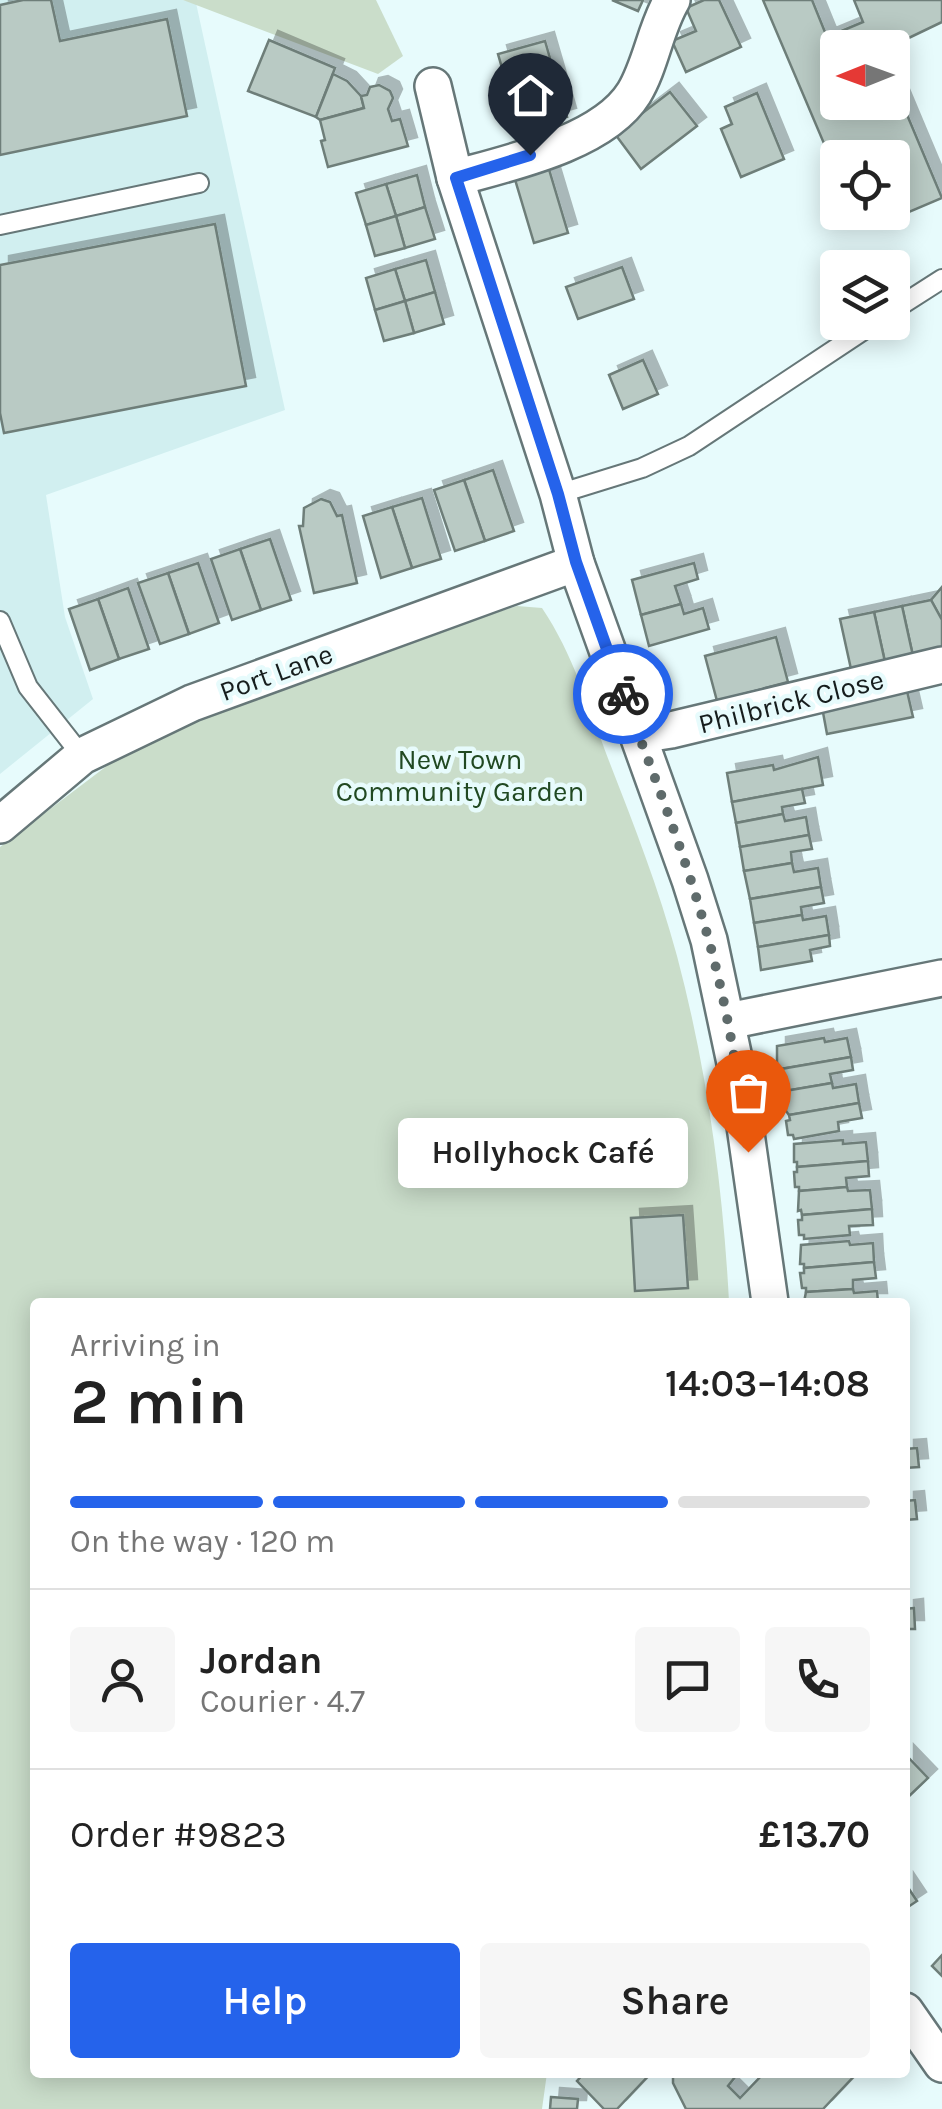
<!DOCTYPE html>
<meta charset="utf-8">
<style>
body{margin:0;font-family:Karla,sans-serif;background:#f6f6f6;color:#222;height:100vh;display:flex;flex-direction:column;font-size:38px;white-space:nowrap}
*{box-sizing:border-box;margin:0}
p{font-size:32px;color:#767676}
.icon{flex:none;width:55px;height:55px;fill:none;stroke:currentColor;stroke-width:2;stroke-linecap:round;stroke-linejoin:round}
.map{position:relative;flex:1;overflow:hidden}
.sheet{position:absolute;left:30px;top:1298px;width:880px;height:780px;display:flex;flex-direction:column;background:#fff;border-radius:10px;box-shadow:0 5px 25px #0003}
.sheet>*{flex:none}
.needle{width:65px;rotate:269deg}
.buttons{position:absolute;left:820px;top:30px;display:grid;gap:20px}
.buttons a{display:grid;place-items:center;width:90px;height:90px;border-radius:10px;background:#fff;box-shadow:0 5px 25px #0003;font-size:50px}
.pin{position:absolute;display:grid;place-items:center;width:85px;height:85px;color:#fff;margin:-102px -42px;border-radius:50% 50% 50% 0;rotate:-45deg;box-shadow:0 0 10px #0007}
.pin .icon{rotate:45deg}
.courier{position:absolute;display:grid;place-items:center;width:100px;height:100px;margin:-50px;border:8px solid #2563eb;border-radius:50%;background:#fff;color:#222;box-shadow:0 2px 12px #0007}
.bubble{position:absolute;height:70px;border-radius:10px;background:#fff;box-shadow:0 5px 25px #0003;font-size:32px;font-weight:600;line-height:70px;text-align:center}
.head em{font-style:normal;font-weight:600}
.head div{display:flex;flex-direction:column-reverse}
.head{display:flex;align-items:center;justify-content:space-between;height:170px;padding:0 40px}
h1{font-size:65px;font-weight:600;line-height:75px}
.bar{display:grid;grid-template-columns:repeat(4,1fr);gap:15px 10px;align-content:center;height:120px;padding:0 40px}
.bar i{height:12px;border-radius:8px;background:#e0e0e0}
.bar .current{background:#2563eb}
.bar p{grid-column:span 4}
.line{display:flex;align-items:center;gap:25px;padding:0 40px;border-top:2px solid #e0e0e0}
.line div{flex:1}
.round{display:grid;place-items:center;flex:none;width:105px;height:105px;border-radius:10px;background:#f6f6f6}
.action{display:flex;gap:20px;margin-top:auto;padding:20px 40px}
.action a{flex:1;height:115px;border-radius:10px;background:#2563eb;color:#fff;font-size:40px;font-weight:600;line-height:115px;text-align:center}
.action a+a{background:#f6f6f6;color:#222}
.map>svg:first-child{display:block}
.built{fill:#d1eff0}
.green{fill:#caddca}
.building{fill:#b9cac4;stroke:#6e7e79;stroke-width:2.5;filter:url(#shadow)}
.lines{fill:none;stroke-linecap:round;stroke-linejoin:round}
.lane-casing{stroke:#667778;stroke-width:22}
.street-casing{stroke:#667778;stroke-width:40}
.lane{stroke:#fff;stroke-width:18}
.street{stroke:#fff;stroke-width:35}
.done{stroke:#5f6b6b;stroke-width:10;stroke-dasharray:0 18}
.route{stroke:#2563eb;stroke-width:12}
.labels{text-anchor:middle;stroke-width:9;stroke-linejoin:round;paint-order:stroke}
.street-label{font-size:28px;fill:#161d1d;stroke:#e7fbfc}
.park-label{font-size:28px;fill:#214922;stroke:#e7fbfc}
</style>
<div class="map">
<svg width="942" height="2109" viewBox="0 0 942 2109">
<defs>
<filter id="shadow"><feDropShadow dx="9" dy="-9" stdDeviation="0" flood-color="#0004"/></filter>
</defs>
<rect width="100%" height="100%" fill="#e7fbfc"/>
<polygon class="built" points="0,0 183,0 196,3 285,410 46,495 65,617 93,699 0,774"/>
<g class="green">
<polygon points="183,0 376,0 403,56 378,74"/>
<path d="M 517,606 L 542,608 C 573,654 589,708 609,761 C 634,825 659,889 677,956 C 707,1069 723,1186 729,1302 L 35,1302 L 35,2072 L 547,2073 L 542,2109 L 0,2109 L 0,847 L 141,740 L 256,689 Z"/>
</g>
<g class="building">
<polygon points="23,0 51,0 60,41 167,19 187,116 0,155 0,5"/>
<polygon points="612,0 643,0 638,11"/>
<polygon points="704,0 719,0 741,47 686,72 672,41 696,31 686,8"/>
<polygon points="763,0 812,0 827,37 863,22 854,0 942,0 942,22 888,48 838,48 838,102 892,102 892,79 942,198 902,215 899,209 892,212 892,158 841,156 831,160"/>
<polygon points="269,40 335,68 316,117 248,91"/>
<polygon points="545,41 567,117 520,130 498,54"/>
<polygon points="333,74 347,81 361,96 364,108 320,120 316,117"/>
<polygon points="379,85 390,91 393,98 388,109 392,121 400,119 408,146 328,167 321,141 325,140 320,120 364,108 361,96 367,95 370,87"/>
<polygon points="670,92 697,126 641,169 615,134"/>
<polygon points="757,93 784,159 741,177 721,129 732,124 725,107"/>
<polygon points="545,156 568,233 534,243 511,166"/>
<polygon points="417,175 425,207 396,216 386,184"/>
<polygon points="386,184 396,216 366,225 356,193"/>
<polygon points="425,207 435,239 405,248 396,216"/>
<polygon points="865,212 891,212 869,222"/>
<polygon points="396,216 405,248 375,256 366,225"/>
<polygon points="215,224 246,386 4,433 0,413 0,265"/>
<polygon points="426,260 435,292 405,301 395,269"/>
<polygon points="622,267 634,299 578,319 566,287"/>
<polygon points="395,269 405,301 375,310 366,278"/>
<polygon points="435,292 444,324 414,333 405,301"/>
<polygon points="405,301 414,333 384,341 375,310"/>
<polygon points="643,360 658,394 623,409 609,375"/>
<polygon points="493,470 514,531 485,541 464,480"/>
<polygon points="464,480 485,541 455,551 434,490"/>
<polygon points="422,498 441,559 412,568 392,507"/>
<polygon points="321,499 330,502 337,516 342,515 357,583 314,593 299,526 303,526 304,508"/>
<polygon points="392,507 412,568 381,578 363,516"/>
<polygon points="270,539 291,600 261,610 240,549"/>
<polygon points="240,549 261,610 232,620 211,559"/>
<polygon points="198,563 219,623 189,634 168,573"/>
<polygon points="694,563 698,579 675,586 681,604 641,615 632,580"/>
<polygon points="168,573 189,634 160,644 138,583"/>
<polygon points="942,587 942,620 931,600"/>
<polygon points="128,588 149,649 119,659 98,599"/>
<polygon points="98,599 119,659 90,670 69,609"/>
<polygon points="931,600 942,620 942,649 913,656 902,606"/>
<polygon points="681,604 684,614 703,608 709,629 649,646 641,615"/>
<polygon points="902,606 913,656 885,662 874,612"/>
<polygon points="874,612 885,662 851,669 840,619"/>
<polygon points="776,637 788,682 717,701 705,656"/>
<polygon points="907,691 913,717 827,734 822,707"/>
<polygon points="818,757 823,785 732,802 727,773 773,765 774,770"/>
<polygon points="802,789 805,803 782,807 783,814 736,823 732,802"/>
<polygon points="783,814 785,821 806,817 809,835 740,847 736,823"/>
<polygon points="809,835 812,849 791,852 792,863 744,871 740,847"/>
<polygon points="792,863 794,872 818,868 821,887 750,899 744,871"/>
<polygon points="821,887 824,903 801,907 802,915 754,923 750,899"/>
<polygon points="802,915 803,920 826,916 829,935 758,947 754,923"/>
<polygon points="829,935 830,946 810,950 812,961 761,970 758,947"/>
<polygon points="824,1038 825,1042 847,1038 851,1057 781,1069 777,1065 777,1046"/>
<polygon points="851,1057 853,1070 830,1074 832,1083 785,1091 785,1087 781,1088 778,1073 781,1069"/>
<polygon points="832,1083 833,1088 856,1084 859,1103 789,1115 786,1111 785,1091"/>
<polygon points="859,1103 862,1118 838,1122 839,1131 794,1139 793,1135 788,1135 786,1121 790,1120 789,1115"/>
<polygon points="843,1140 843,1144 866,1142 868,1161 797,1167 797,1162 794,1162 794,1144"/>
<polygon points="868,1161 869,1176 846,1178 847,1187 799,1191 799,1187 795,1187 794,1172 797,1172 797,1167"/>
<polygon points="847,1187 848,1191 870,1190 872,1209 802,1215 801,1210 798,1211 799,1191"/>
<polygon points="872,1209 873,1225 849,1226 850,1235 804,1239 804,1235 799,1235 798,1220 802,1220 802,1215"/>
<polygon points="683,1215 688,1288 635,1291 631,1218"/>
<polygon points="849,1241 850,1245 873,1243 874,1262 804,1268 804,1264 800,1264 801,1245"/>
<polygon points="874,1262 876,1278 853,1280 853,1289 806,1292 806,1288 802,1288 800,1273 804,1273 804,1268"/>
<polygon points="853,1289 854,1293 877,1291 878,1302 804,1302 806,1292"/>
<polygon points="917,1448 919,1467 905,1468 905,1449"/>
<polygon points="915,1500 917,1519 905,1520 905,1501"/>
<polygon points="914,1608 915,1629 905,1629 905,1609"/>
<polygon points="905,1754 928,1778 905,1800"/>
<polygon points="905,1883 917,1901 905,1909"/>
<polygon points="942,1955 942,1976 932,1966"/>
<polygon points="585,2072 652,2072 617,2109 604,2109 577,2081"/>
<polygon points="673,2072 739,2072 728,2086 740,2098 765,2072 858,2072 823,2109 686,2109 673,2083"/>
<polygon points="551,2097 578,2099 577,2109 550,2109"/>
</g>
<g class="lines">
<g class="lane-casing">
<g id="lane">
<polyline points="0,225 199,183"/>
<polyline points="892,311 942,279"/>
<polyline points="558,494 642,468 689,446 876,322"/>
<polyline points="0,621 28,687 82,756"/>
</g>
</g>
<g class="street-casing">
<g id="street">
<polyline points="433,86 455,178 558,494 576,563 690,880 709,940 738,1077 770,1302"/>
<path d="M 455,178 C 509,163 603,143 634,93 C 651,65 655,29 672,0"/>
<polyline points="639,735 671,730 942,665"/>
<polyline points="0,825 82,756 192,703 576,563"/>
<polyline points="728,1021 942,978"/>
<polyline points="905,2011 942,2064"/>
</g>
</g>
<use href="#lane" class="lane"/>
<use href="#street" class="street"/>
</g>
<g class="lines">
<path class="done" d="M 623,694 C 654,775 686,857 709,941 C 728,1010 739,1081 748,1152"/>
<polyline class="route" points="530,155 456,178 558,494 576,562 623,694"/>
</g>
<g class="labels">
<g class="street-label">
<text transform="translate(276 672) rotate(-20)" y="10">Port Lane</text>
<text transform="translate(791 701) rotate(-14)" y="10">Philbrick Close</text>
</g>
<g class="park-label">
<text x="460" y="769">New Town<tspan x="460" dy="32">Community Garden</tspan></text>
</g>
</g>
</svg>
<div class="buttons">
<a><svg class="needle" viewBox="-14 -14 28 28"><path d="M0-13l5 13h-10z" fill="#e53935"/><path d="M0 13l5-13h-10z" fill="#767676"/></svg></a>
<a><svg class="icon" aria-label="locate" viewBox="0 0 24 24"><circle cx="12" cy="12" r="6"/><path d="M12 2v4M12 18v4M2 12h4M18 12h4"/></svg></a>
<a><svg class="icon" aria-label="layers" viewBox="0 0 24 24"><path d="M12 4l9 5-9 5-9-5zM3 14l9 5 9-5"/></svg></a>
</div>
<div class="pin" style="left:748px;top:1152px;background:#ea580c"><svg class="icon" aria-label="bag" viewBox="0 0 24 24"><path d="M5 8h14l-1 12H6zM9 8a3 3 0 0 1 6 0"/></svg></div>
<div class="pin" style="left:530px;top:155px;background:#1f2937"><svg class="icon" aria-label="home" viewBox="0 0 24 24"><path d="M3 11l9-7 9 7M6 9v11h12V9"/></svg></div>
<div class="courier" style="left:623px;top:694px"><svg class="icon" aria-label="bike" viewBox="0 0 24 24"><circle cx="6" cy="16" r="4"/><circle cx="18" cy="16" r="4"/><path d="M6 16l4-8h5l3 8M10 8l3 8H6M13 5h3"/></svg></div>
<div class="bubble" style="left:398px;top:1118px;width:290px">Hollyhock Café</div>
<section class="sheet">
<div class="head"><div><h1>2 min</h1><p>Arriving in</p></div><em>14:03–14:08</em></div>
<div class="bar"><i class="current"></i><i class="current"></i><i class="current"></i><i></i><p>On the way · 120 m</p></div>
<div class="line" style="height:180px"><a class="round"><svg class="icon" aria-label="person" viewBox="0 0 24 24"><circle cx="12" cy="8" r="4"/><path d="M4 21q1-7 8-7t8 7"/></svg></a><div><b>Jordan</b><p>Courier · 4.7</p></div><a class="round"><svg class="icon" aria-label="chat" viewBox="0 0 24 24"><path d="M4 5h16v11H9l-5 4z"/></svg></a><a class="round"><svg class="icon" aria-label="phone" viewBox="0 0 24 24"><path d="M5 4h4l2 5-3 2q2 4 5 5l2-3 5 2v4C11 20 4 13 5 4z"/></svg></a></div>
<div class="line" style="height:130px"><div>Order #9823</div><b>£13.70</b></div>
<div class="action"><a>Help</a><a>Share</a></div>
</section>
</div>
